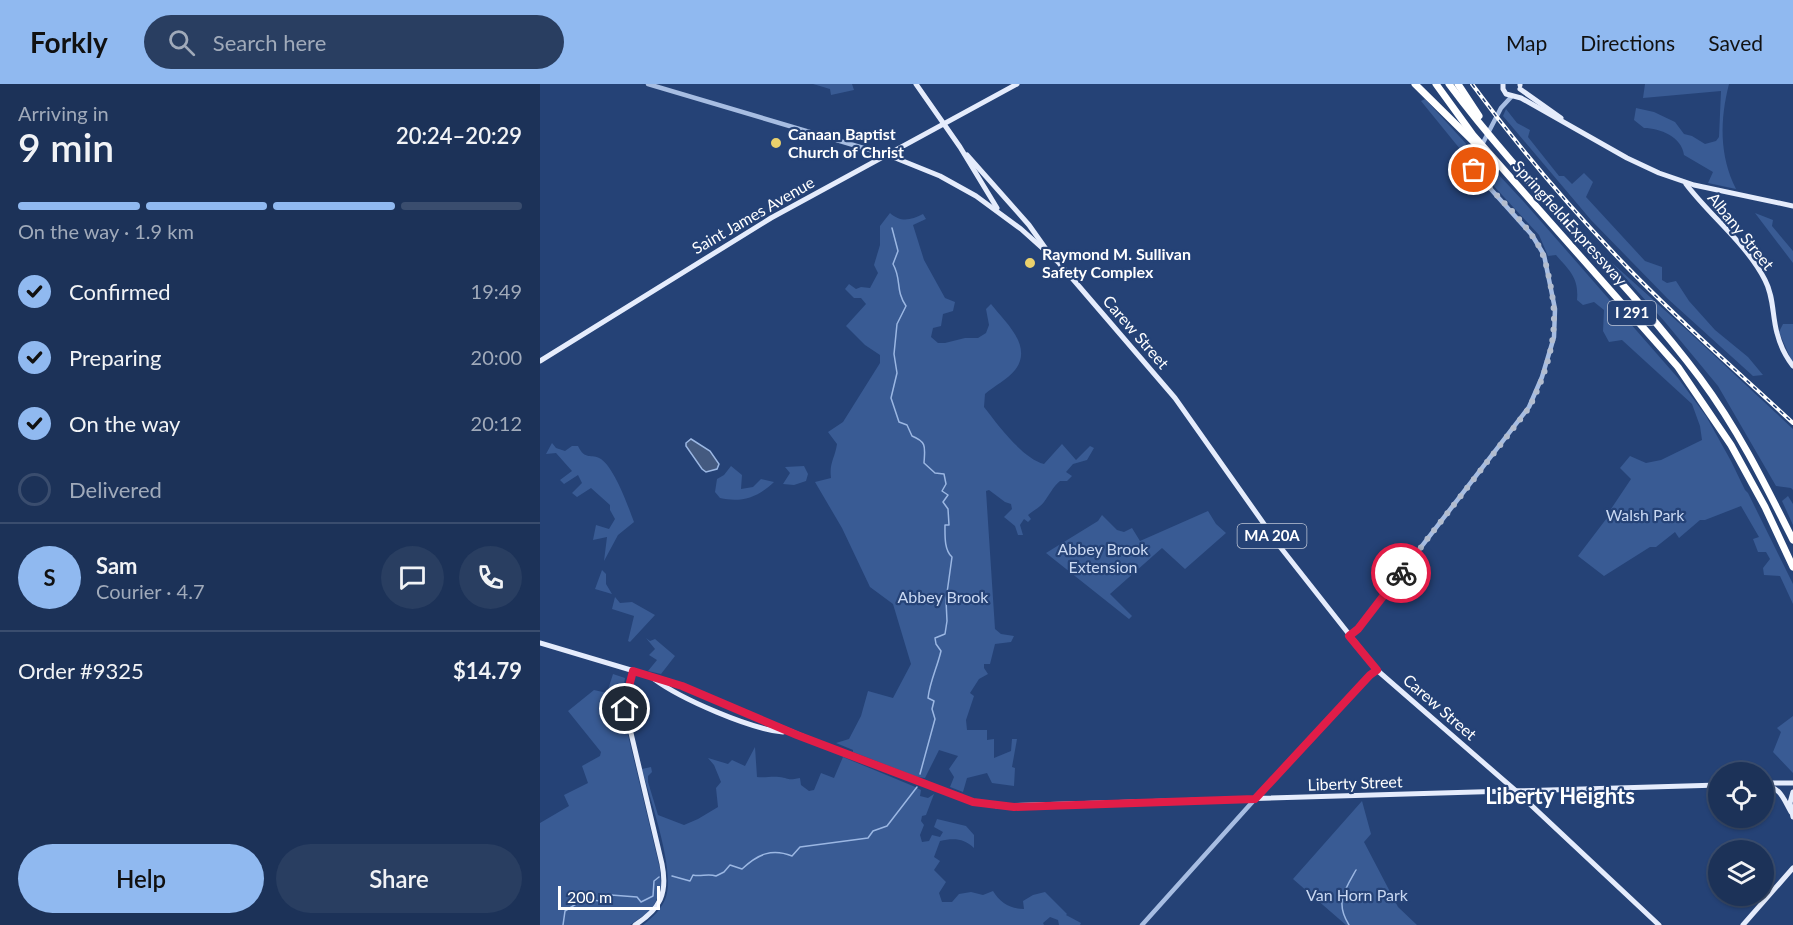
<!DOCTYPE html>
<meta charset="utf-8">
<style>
body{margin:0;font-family:Lato,sans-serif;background:#293e61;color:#f1f3f6;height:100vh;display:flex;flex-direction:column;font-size:22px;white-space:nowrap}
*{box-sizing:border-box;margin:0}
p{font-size:20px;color:#a0aaba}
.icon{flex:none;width:33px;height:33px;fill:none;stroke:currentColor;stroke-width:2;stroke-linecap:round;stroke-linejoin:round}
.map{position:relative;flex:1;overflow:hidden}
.sheet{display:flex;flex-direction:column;background:#1c3258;width:540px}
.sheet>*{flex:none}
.tools{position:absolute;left:1168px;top:678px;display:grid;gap:12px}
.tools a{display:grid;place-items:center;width:66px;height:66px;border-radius:50%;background:#1c3258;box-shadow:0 2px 4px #0004,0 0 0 2px #3a4d6e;font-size:30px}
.scale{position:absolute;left:18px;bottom:15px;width:102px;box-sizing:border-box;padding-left:6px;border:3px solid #fff;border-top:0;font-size:16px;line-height:21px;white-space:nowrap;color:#fff;-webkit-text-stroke:4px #254276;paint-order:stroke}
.pin{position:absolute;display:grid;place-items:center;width:51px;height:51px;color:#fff;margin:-26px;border:3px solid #fff;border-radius:50%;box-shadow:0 2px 6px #0007}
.courier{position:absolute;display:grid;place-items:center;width:60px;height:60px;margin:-30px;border:4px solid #e11d48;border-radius:50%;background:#fff;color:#222;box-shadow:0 2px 8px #0007}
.headline em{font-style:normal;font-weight:600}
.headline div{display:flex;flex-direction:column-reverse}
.headline{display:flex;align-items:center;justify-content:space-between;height:102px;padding:0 18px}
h1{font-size:39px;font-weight:600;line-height:45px}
.bar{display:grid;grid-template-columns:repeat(4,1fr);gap:9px 6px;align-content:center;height:72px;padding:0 18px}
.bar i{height:8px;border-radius:4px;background:#3a4d6e}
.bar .on{background:#90b9f0}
.bar p{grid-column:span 4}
.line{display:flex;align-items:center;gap:15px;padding:0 18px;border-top:2px solid #3a4d6e}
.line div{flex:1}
.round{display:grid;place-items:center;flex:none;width:63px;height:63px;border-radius:32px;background:#293e61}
ol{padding:0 18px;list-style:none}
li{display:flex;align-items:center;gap:18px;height:66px}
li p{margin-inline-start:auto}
li .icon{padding:6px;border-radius:50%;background:#90b9f0;color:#111;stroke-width:4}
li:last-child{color:#a0aaba}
li i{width:33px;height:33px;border:3px solid #3a4d6e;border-radius:50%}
.primary-button{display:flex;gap:12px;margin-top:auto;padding:12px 18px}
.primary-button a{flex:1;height:69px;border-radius:36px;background:#90b9f0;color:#111;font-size:24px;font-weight:600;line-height:69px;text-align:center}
.primary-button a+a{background:#293e61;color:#f1f3f6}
header{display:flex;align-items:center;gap:36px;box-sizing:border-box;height:84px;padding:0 30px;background:#90b9f0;color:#111}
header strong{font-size:28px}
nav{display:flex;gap:33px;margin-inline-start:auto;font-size:21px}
.search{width:420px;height:54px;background:#293e61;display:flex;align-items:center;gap:15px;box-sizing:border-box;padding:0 21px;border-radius:33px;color:#a0aaba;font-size:22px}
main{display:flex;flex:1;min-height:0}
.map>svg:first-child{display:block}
.green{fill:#395b94}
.water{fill:#445a80;stroke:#9bb7e3;stroke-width:1.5}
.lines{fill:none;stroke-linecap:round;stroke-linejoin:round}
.stream{stroke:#9bb7e3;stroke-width:1.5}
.minor{stroke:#a7bde2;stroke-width:4.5}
.major{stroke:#e5ecfc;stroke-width:5}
.highway{stroke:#fff;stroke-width:7}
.rail-casing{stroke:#fff;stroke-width:4}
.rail{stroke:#254276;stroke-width:1.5;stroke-dasharray:4.5;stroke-linecap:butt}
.done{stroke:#b3bdcf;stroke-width:6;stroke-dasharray:0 10.8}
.route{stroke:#e11d48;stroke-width:8}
.poi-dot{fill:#ebd16c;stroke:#254276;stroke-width:2}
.labels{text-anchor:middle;stroke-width:4.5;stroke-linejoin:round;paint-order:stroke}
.shield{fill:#254276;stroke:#bec6d6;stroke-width:1.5}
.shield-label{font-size:15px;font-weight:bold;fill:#fff}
.poi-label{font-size:16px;font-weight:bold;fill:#fff;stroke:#254276;text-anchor:start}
.street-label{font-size:16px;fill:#fff;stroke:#254276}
.park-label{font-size:16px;fill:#c9d8f2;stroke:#254276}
.district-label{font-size:22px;font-weight:bold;fill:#fff;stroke:#254276}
</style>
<header>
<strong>Forkly</strong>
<div class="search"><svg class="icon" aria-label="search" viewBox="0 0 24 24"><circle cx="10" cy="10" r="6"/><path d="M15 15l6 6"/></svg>Search here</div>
<nav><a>Map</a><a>Directions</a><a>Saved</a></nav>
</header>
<main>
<section class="sheet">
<div class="headline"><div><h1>9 min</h1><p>Arriving in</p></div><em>20:24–20:29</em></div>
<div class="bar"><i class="on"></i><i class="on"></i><i class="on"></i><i></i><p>On the way · 1.9 km</p></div>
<ol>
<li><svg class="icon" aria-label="check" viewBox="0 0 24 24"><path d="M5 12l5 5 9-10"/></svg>Confirmed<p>19:49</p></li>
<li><svg class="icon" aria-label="check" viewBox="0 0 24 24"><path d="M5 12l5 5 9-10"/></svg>Preparing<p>20:00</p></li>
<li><svg class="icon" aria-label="check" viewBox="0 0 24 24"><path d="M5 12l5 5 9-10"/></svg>On the way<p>20:12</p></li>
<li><i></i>Delivered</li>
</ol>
<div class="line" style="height:108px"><b class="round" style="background:#90b9f0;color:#111">S</b><div><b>Sam</b><p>Courier · 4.7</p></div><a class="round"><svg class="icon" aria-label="chat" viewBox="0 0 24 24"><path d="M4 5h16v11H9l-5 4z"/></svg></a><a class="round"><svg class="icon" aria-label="phone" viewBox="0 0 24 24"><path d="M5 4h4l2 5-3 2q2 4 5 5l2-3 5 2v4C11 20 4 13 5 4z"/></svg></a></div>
<div class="line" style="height:78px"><div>Order #9325</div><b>$14.79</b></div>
<div class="primary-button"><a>Help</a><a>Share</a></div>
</section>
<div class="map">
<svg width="1253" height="841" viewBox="0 0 1253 841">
<rect width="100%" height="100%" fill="#254276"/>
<g class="green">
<polygon points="273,0 312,0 314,6 291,11 290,5"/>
<path d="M 1105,0 L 1189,0 C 1180,35 1179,71 1196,105 L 1168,99 L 1173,88 L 1144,71 C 1142,53 1120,44 1104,44 L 1094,36 L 1096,24 L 1114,28 L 1135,38 L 1144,50 L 1152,52 L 1165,60 L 1176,57 L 1179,53 L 1181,7 L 1103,14 Z"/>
<polygon points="885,15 931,65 930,72 925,70 920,65 881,17"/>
<polygon points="966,25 977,39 990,46 988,53 1019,92 1024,92 1032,100 1044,89 1053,98 1046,113 1105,177 1122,183 1122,196 1127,199 1136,197 1149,217 1175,246 1208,273 1223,291 1213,292 1128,215 1051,136 963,32"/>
<path d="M 939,75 L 944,75 L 984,118 L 1138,294 L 1166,332 L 1191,377 L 1205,406 L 1208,409 L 1253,500 L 1253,520 L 1240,492 L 1224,491 L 1223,484 L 1230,475 L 1226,468 L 1218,468 L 1213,455 L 1219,453 L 1201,422 L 1165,436 L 1160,436 L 1139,454 L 1135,448 L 1116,463 L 1110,463 L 1064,492 L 1038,472 L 1073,426 L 1071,425 L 1091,395 L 1080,384 L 1090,372 L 1106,379 L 1121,376 L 1162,356 L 1160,342 L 1152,320 L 1082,256 L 1069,258 L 1063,247 L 1064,226 L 1054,218 L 1043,221 L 1037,216 C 1039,194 1030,187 1016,171 L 1008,172 L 999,151 L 940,87 L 937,80 Z"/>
<path d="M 350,129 C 361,139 371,136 383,130 L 386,135 L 373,141 L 384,176 L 405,214 L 415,218 L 413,227 L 403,230 L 401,242 L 393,244 L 391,253 L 398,259 L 405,259 L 425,254 L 438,254 L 446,249 L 449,241 L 446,225 L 451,220 C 464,237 494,262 475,286 C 468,295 454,302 445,310 L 444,323 C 458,341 482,374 504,380 L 522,360 L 536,376 L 550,362 L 554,364 L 547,376 L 533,380 L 526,388 L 532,392 L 527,397 L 520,397 C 512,404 510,410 504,418 C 500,423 493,427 488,431 L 491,435 L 488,438 L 484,435 L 480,441 L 483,451 L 478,451 L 475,442 L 464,433 L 472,425 L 471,420 L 465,418 L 449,406 L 446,407 L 455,545 L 461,550 L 474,552 L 471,558 L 455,560 L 450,580 L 444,580 L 444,584 L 448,590 L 439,595 L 430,609 L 434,612 L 426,636 L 427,646 L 447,646 L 447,656 L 454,655 L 454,674 L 471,667 L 472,655 L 477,655 L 472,683 L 475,684 L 474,702 L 452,699 L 447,689 L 427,694 L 423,708 L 410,703 L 414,693 L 409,685 L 418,672 L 399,666 L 385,694 L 377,693 L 313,668 L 313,666 L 296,659 L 309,655 L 321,632 L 328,607 L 353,614 L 371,580 L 353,520 L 330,503 L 302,444 L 275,398 L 291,394 C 289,379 295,374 297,360 L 288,348 L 303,338 L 340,279 L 340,271 L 325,261 L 306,242 L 326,220 L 321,214 L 314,214 L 305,205 L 309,200 L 316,205 L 321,203 L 330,204 L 338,189 L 334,181 L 340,161 L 340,142 Z"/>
<polygon points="1215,129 1233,136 1232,142 1253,167 1253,179"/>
<polygon points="1071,178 1148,247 1253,345 1253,406 1251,404 1236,402 1178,302 1125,238"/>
<polygon points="1243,240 1253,240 1253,280 1239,248"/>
<path d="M 12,359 L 16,364 L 25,367 L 32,362 L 38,362 C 45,377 51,369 61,375 C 75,385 88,422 94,438 L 78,451 L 64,477 L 67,453 L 53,456 L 56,441 L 69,445 L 75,435 L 70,426 L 70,421 L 51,404 L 37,413 L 32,409 L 42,399 L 38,391 L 24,400 L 20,396 L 32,387 L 16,369 L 6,370 Z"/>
<path d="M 191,382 L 202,391 L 201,405 L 213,403 L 221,395 L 234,398 C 218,413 202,419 180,414 L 175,408 L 177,395 L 184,391 Z"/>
<polygon points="264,382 268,390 266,397 254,401 243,400 250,389 245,383"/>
<polygon points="1248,412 1253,420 1253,441 1242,417"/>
<polygon points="668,427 676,440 686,449 645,485 622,464 570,510 592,532 589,535 506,469 558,437 562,431 577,446 584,448 592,444 600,457"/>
<polygon points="62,486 66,490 66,500 72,510 55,505"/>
<polygon points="75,513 80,519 92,518 115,531 90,558 88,557 94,532 72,525"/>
<polygon points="106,554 110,557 115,555 135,572 121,590 108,587 117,576 109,571 115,565"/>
<polygon points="73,590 85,594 82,617 83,630 120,785 121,802 116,817 110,827 90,841 0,841 0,739 29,722 24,711 48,699 42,682 60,672 61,668 28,627 54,606 67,609"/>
<polygon points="1253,632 1253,689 1233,668 1241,648 1237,644"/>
<path d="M 215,663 L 217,693 C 225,694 232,692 239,693 C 250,694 246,697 260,694 L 261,701 L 269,707 L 274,706 L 281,689 L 294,694 L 303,673 L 373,702 L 381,706 L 380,712 L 388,714 L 394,710 L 386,731 L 382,732 L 381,737 L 384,741 L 380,751 L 382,758 L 389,757 L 392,751 L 400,753 L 403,748 L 394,743 L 397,735 L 426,742 L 434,751 L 434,764 C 424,754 413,754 400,757 L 394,773 L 400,777 L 394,786 L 406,798 L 399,809 L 402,818 L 412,818 L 419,810 L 431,808 L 443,811 L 453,807 C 460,819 471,825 484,825 L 483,817 L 493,811 L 505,808 L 527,830 L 526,831 L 541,839 L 540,841 L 519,841 L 518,836 L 510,833 L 503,839 L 504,841 L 103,841 C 112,834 122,825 126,813 C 135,785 110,715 102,685 L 111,683 L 112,688 L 108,692 L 108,698 L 118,731 L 144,741 L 158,735 L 178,723 L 176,704 L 181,698 L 174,681 L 168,674 L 188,680 L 192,676 L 205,682 Z"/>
<polygon points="822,717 831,750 824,758 858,823 877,841 806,841 753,795"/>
</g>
<polygon class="water" points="151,355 170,367 179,380 177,385 166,388 162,385 146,362 146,359"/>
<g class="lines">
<g class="stream">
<path d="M 352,144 L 358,167 L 353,180 C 362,196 355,206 366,222 L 357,240 L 354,270 L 357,289 L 351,314 L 359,338 L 367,341 L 372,352 C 387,358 385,363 384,379 L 395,389 L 404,390 L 406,400 L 402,407 L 408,411 L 403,418 L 408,425 L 409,441 L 405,441 C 405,451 404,466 412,473 L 406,516 L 407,537 L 405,550 L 395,554 L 396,560 L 401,567 C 397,584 390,597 388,614 L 394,617 L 392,625 L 395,635 L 380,690"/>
<path d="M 132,792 L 150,797 L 153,791 C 161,793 168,789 176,792 L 184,788 L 190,781 L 202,785 C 218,770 232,764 252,772 L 260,763 L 328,754 L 333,747 L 347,742 L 377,703"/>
<polyline points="23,841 25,827 44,815 68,818 71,811 97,813 101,818 113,812 114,797 119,793"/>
<path d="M 809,841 C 795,819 804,807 816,786"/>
</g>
<g class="minor">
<polyline points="108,0 347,71"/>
<polyline points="809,552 818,545 989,323 1002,293 1014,253 1015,225 1004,171 992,151 939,92 932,80 961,24 972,12"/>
<polyline points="602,841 741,686 830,591 837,586"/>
</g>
<g class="major">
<polyline points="376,0 420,63 457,124"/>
<polyline points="963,0 963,5 966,10 981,14 1087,74 1119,89 1154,101 1253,122"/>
<polyline points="980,0 980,1"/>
<polyline points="980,5 1021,34"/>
<polyline points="348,71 400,92 436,112 481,145 519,179 635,314 741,464 838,587 976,707 1119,841"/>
<polyline points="427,71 489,141 506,165"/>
<path d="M 1146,100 C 1170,132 1206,159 1225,196 C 1234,213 1232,231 1237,249 C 1240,261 1246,273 1253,282"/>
<polyline points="0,277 231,134 477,0"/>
<polyline points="0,559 131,598 301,668 433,718 458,722 1179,701"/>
<path d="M 93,587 L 87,611 L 86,628 L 122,780 C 128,810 120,825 95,841"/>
<path d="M 114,595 C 141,615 210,645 243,648"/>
<polyline points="1228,699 1253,699"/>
<path d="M 1224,701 C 1241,704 1243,714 1251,728"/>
<polyline points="1253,708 1250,719 1253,733"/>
<polyline points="1203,841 1253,784"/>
</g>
<g class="highway">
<polyline points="875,0 944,68"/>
<polyline points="896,0 933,51 1138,283 1191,361 1225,423 1253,483"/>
<path d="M 909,0 C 986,104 1083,191 1160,294 C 1198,345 1225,400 1253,456"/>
<polyline points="918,0 939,32"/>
</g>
<g class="rail-casing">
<path id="rail" d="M 932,0 C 979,64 1031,125 1086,182 C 1139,237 1197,287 1253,339"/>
</g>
<use href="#rail" class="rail"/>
</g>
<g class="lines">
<path class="done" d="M 861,489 L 989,324 C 1010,282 1020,245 1010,199 C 1007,183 1004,169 995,156 C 978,130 954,110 934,86"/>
<polyline class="route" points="85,625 86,614 93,587 142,602 257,651 433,718 474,723 715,715 830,591 837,586 809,552 818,545 861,489"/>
</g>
<g class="poi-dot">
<circle cx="236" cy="59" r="6"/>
<circle cx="490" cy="179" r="6"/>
</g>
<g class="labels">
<g class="shield">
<rect x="1068" y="217" width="48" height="24" rx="4.5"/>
<rect x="697.5" y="440" width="69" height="24" rx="4.5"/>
</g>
<g class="shield-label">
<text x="1092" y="234">I 291</text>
<text x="732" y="457">MA 20A</text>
</g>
<g class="poi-label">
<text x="248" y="56">Canaan Baptist<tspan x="248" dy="18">Church of Christ</tspan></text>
<text x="502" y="176">Raymond M. Sullivan<tspan x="502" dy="18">Safety Complex</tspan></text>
</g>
<g class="street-label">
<text transform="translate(213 131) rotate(-30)" y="6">Saint James Avenue</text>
<text transform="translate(1030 139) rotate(48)" y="6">Springfield Expressway</text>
<text transform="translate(1201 147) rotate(51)" y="6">Albany Street</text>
<text transform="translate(596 248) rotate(49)" y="6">Carew Street</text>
<text transform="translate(900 623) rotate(41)" y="6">Carew Street</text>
<text transform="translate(815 699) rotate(-2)" y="6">Liberty Street</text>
</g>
<g class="park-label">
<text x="1105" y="437">Walsh Park</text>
<text x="563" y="471">Abbey Brook<tspan x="563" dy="18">Extension</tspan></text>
<text x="403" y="519">Abbey Brook</text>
<text x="817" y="817">Van Horn Park</text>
</g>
<g class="district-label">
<text x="1020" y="720">Liberty Heights</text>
</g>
</g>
</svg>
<div class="tools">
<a><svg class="icon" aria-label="locate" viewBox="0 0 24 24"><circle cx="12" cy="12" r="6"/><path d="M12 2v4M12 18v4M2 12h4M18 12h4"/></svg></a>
<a><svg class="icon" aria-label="layers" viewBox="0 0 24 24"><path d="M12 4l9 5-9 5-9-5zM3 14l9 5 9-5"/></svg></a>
</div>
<div class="scale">200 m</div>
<div class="pin" style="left:934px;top:86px;background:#ea580c"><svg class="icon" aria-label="bag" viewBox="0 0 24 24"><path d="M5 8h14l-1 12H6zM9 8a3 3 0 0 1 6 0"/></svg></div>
<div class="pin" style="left:85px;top:625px;background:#1f2937"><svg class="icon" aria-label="home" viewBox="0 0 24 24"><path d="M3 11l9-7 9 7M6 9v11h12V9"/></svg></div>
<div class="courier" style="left:861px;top:489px"><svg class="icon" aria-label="bike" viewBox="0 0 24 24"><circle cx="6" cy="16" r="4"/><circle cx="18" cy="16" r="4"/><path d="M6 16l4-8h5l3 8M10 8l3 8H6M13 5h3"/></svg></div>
</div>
</main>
